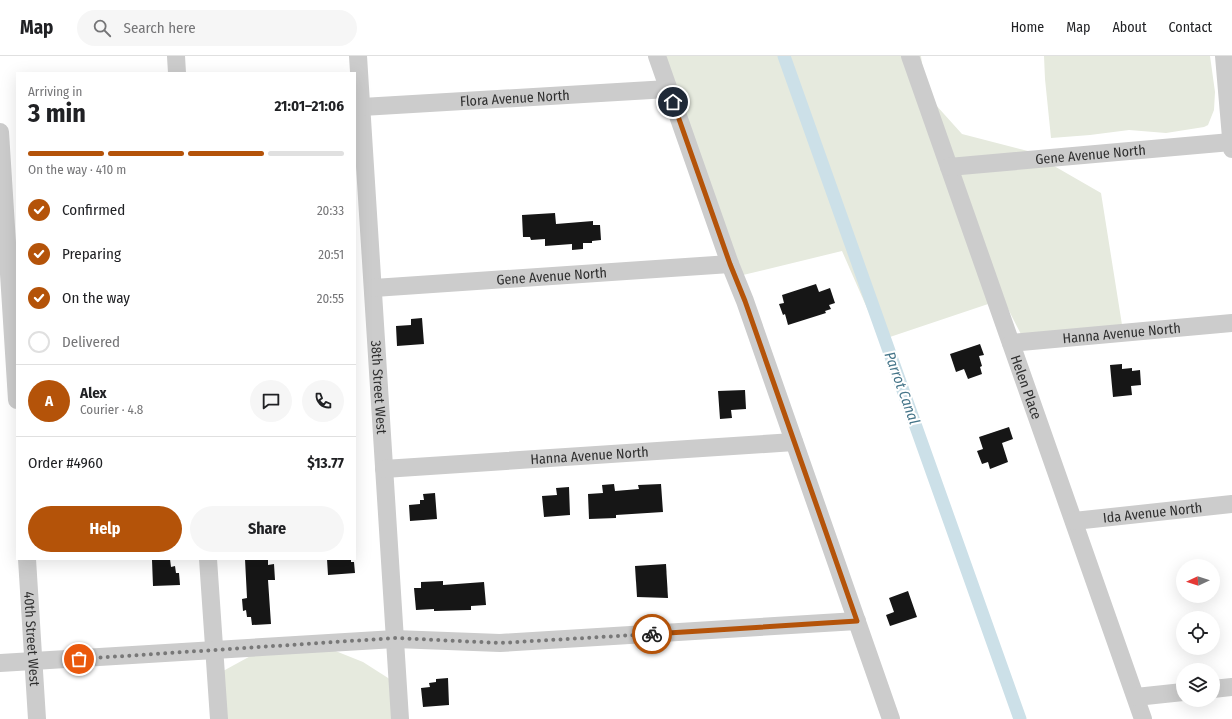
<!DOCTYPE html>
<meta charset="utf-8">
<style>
body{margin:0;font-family:"Fira Sans Condensed",sans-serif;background:#f6f6f6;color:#202124;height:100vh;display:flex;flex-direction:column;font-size:15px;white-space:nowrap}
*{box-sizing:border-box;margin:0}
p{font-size:13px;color:#757577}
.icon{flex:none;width:22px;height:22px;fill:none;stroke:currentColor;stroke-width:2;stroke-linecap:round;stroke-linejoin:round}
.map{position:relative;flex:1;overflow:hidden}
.details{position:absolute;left:16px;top:16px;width:340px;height:488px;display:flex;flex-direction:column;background:#fff;border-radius:0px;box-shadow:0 4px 16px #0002}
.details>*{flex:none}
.needle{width:26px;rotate:266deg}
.tools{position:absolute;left:1176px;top:503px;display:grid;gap:8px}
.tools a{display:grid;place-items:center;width:44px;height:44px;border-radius:50%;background:#fff;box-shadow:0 4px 16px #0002;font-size:20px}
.pin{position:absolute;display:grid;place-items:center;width:34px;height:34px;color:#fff;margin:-17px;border:2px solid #fff;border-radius:50%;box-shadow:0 1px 4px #0007}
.courier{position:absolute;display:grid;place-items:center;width:40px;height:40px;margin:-20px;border:3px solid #b45309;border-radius:50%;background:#fff;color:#222;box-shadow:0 1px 5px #0007}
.overview em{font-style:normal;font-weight:700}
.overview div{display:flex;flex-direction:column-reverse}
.overview{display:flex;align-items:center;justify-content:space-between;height:68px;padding:0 12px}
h1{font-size:26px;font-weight:700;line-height:30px}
.bar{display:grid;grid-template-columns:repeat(4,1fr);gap:6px 4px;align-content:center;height:48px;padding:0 12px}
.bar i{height:5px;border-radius:3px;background:#e0e0e0}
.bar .selected{background:#b45309}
.bar p{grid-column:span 4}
.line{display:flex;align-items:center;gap:10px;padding:0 12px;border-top:1px solid #e0e0e0}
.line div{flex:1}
.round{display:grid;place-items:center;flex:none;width:42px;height:42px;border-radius:21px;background:#f6f6f6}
ol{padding:0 12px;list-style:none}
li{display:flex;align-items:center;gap:12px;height:44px}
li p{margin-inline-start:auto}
li .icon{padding:4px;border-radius:50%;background:#b45309;color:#fff;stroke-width:4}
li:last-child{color:#757577}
li i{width:22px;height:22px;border:2px solid #e0e0e0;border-radius:50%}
.primary-button{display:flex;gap:8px;margin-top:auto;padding:8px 12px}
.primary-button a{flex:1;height:46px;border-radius:24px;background:#b45309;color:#fff;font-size:16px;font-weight:700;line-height:46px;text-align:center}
.primary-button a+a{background:#f6f6f6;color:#202124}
header{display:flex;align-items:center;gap:24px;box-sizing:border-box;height:56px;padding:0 20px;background:#fff;border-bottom:1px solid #e0e0e0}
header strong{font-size:19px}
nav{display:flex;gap:22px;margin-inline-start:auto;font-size:14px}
.search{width:280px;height:36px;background:#f6f6f6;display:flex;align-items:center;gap:10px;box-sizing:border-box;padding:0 14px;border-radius:22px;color:#757577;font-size:15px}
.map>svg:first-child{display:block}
.green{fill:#e6eade}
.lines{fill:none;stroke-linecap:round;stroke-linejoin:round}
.canal{stroke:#cce0e8;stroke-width:13}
.building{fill:#161616}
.minor{stroke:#ccc;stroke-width:18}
.done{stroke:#787878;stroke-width:4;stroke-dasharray:0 7.2}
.route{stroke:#b45309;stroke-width:5}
.labels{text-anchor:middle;stroke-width:4;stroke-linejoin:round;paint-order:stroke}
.street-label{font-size:14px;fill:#2f2f2f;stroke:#fff}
.water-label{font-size:15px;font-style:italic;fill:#457589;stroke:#fff}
</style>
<header>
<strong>Map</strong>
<div class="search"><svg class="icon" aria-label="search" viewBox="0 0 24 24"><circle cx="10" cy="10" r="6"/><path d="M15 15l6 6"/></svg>Search here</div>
<nav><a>Home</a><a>Map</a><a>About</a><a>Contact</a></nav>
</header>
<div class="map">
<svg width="1232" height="663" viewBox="0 0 1232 663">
<rect width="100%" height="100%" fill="#fff"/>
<g class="green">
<polygon points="658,0 921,0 926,38 962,78 1028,95 1101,137 1123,275 1029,294 1003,243 881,284 842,195 743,219"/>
<polygon points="1044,0 1210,0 1215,36 1214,54 1208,69 1204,71 1166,77 1129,74 1090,79 1051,82 1045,23"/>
<polygon points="333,594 363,606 399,629 400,663 216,663 214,620 256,597"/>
</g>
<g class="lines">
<polyline class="canal" points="784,0 1020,663"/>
</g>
<g class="building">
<polygon points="555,157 556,168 593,165 593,169 600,169 601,184 592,185 592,187 583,187 583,193 572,194 572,188 545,190 545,183 531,184 530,181 523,181 522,159"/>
<polygon points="816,228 819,236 830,232 835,247 829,249 831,253 825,255 826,257 788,269 785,258 783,259 779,248 784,247 782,239"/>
<polygon points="422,262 424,288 397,290 396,270 411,269 411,263"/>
<polygon points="980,288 984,299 979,300 982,310 980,311 982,318 968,323 964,313 956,316 950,298"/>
<polygon points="1122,308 1122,313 1132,312 1132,315 1140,314 1141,329 1131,330 1132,339 1113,341 1110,309"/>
<polygon points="745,334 746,353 731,354 732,362 720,363 718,335"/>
<polygon points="1009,371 1013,383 1002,387 1008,406 990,413 988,406 982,408 977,395 983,393 979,381"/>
<polygon points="614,428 615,435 639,433 638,429 661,428 663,456 616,459 616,462 589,463 588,438 603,437 602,429"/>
<polygon points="569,431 570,459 544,461 542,440 557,439 556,432"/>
<polygon points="435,437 437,463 410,465 409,449 420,448 420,444 424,444 423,438"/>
<polygon points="170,503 171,511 175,510 176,517 179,517 180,529 153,530 152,504"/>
<polygon points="245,503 268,503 268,509 274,508 275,524 268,524 271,568 252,569 251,561 247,561 246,554 243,555 242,543 247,542"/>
<polygon points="327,503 351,503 351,506 354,506 355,517 328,519"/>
<polygon points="666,508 668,542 637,541 635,510"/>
<polygon points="443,525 443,529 484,526 486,549 471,550 471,554 434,555 434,553 416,554 414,532 421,532 421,526"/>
<polygon points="908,535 917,561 890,570 886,559 894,556 889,542"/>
<polygon points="448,622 449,649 423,651 421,632 430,631 429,627 436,626 436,623"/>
</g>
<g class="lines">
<g class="minor">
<polyline points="176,0 177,17"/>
<path id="s1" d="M 358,0 L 400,663"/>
<polyline points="657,0 730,208 745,245 891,663"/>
<path id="s2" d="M 910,0 L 1143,663"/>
<polyline points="1224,0 1232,93"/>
<path id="s3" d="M 362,51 L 668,33"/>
<polyline points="0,76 17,344"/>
<path id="s4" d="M 949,111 L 1231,86"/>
<path id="s5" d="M 374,232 L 730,208"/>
<path id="s6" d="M 1011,287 L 1232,267"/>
<path id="s7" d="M 384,413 L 794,386"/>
<path id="s8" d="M 1074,465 L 1232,448"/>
<path id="s9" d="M 27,503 L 37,663"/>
<polyline points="208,503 219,663"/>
<polyline points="0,607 395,583 500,587 857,565"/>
<polyline points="1213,633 1232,631"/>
<polyline points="1136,641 1183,636"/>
</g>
</g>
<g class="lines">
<polyline class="done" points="79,603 395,582 500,587 652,578"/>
<polyline class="route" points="652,578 857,565 745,245 730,208 673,46"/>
</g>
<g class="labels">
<g class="street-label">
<text dy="5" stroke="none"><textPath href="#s3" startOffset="153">Flora Avenue North</textPath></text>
<text dy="5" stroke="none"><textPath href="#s4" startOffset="142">Gene Avenue North</textPath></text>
<text dy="5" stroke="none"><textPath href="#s5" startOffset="178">Gene Avenue North</textPath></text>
<text dy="5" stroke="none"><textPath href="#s6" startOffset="111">Hanna Avenue North</textPath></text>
<text dy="5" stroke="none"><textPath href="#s1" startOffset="332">38th Street West</textPath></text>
<text dy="5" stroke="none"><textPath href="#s2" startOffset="351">Helen Place</textPath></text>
<text dy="5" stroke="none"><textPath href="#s7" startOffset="206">Hanna Avenue North</textPath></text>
<text dy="5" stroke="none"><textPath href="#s8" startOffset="79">Ida Avenue North</textPath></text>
<text dy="5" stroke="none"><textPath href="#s9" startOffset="80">40th Street West</textPath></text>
</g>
<g class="water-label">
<text transform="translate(902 332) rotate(70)" y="5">Parrot Canal</text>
</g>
</g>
</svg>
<div class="tools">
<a><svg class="needle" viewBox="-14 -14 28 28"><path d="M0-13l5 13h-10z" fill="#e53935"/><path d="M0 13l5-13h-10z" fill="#757577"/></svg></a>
<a><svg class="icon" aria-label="locate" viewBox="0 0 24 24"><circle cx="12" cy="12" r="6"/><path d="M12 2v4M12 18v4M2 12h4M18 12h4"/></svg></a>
<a><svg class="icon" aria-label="layers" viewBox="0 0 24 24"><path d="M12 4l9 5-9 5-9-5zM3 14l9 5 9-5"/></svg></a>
</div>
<div class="pin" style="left:79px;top:603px;background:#ea580c"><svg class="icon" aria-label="bag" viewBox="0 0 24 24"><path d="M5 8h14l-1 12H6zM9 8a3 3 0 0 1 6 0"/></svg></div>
<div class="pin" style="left:673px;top:46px;background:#1f2937"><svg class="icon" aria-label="home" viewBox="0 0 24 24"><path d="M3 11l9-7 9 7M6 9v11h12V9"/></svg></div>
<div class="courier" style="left:652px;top:578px"><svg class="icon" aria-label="bike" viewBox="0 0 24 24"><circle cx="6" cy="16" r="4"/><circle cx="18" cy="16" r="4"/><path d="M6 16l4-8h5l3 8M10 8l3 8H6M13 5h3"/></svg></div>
<section class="details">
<div class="overview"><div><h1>3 min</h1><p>Arriving in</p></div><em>21:01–21:06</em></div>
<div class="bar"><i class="selected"></i><i class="selected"></i><i class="selected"></i><i></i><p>On the way · 410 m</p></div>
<ol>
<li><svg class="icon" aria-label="check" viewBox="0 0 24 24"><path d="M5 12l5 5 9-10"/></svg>Confirmed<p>20:33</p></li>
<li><svg class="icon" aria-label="check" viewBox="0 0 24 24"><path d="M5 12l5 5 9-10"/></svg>Preparing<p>20:51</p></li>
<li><svg class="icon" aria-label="check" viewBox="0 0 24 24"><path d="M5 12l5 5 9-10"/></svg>On the way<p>20:55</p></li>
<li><i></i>Delivered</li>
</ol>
<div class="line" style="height:72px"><b class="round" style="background:#b45309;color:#fff">A</b><div><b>Alex</b><p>Courier · 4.8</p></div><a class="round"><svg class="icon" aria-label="chat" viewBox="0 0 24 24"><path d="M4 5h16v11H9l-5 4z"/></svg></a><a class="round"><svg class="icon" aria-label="phone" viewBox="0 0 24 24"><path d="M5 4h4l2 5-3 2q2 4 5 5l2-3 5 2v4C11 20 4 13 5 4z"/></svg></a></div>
<div class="line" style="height:52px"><div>Order #4960</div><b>$13.77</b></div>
<div class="primary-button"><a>Help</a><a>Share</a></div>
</section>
</div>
